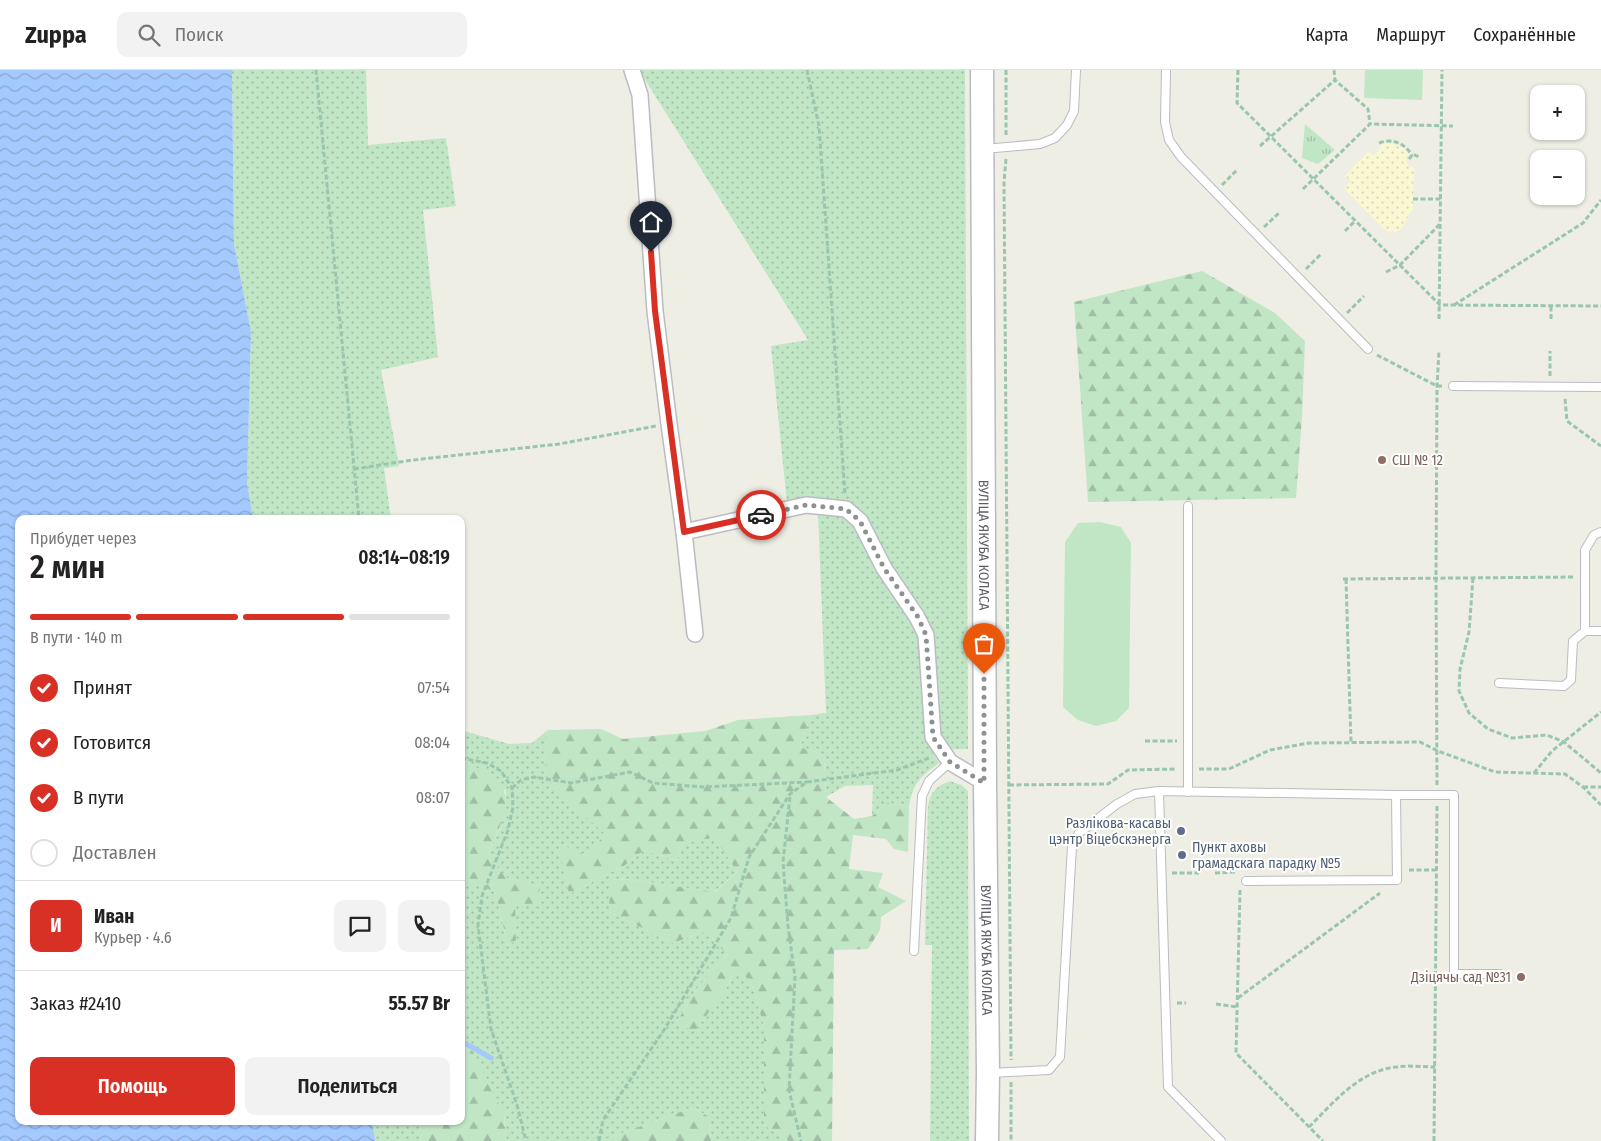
<!DOCTYPE html>
<html lang="ru">
<meta charset="utf-8">
<style>
body{margin:0;font-family:"Fira Sans Condensed",sans-serif;background:#f2f2f2;color:#222;height:100vh;display:flex;flex-direction:column;font-size:19px;white-space:nowrap}
*{box-sizing:border-box;margin:0}
p{font-size:16px;color:#767676}
.icon{flex:none;width:28px;height:28px;fill:none;stroke:currentColor;stroke-width:2;stroke-linecap:round;stroke-linejoin:round}
.map{position:relative;flex:1;overflow:hidden}
.side{position:absolute;left:15px;top:445px;width:450px;height:610px;display:flex;flex-direction:column;background:#fff;border-radius:10px;box-shadow:0 1px 4px #0004}
.side>*{flex:none}
.buttons{position:absolute;left:1530px;top:15px;display:grid;gap:10px}
.buttons a{display:grid;place-items:center;width:55px;height:55px;border-radius:10px;background:#fff;box-shadow:0 1px 4px #0004;font-size:25px}
.pin{position:absolute;display:grid;place-items:center;width:42px;height:42px;color:#fff;margin:-51px -21px;border-radius:50% 50% 50% 0;rotate:-45deg;box-shadow:0 0 5px #0007}
.pin .icon{rotate:45deg}
.courier{position:absolute;display:grid;place-items:center;width:50px;height:50px;margin:-25px;border:4px solid #d93025;border-radius:50%;background:#fff;color:#222;box-shadow:0 1px 6px #0007}
.overview em{font-style:normal;font-weight:600}
.overview div{display:flex;flex-direction:column-reverse}
.overview{display:flex;align-items:center;justify-content:space-between;height:85px;padding:0 15px}
h1{font-size:32px;font-weight:600;line-height:38px}
.bar{display:grid;grid-template-columns:repeat(4,1fr);gap:8px 5px;align-content:center;height:60px;padding:0 15px}
.bar i{height:6px;border-radius:4px;background:#e0e0e0}
.bar .selected{background:#d93025}
.bar p{grid-column:span 4}
.line{display:flex;align-items:center;gap:12px;padding:0 15px;border-top:1px solid #e0e0e0}
.line div{flex:1}
.round{display:grid;place-items:center;flex:none;width:52px;height:52px;border-radius:10px;background:#f2f2f2}
ol{padding:0 15px;list-style:none}
li{display:flex;align-items:center;gap:15px;height:55px}
li p{margin-inline-start:auto}
li .icon{padding:5px;border-radius:50%;background:#d93025;color:#fff;stroke-width:4}
li:last-child{color:#767676}
li i{width:28px;height:28px;border:2px solid #e0e0e0;border-radius:50%}
.button{display:flex;gap:10px;margin-top:auto;padding:10px 15px}
.button a{flex:1;height:58px;border-radius:10px;background:#d93025;color:#fff;font-size:20px;font-weight:600;line-height:58px;text-align:center}
.button a+a{background:#f2f2f2;color:#222}
header{display:flex;align-items:center;gap:30px;box-sizing:border-box;height:70px;padding:0 25px;background:#fff;border-bottom:1px solid #e0e0e0}
header strong{font-size:24px}
nav{display:flex;gap:28px;margin-inline-start:auto;font-size:18px}
.search{width:350px;height:45px;background:#f2f2f2;display:flex;align-items:center;gap:12px;box-sizing:border-box;padding:0 18px;border-radius:10px;color:#767676;font-size:19px}
.map>svg:first-child{display:block}
.grass{fill:url(#grass-dots)}
.forest{fill:url(#forest-firs)}
.sand{fill:url(#sand-dots)}
.park{fill:url(#park-tufts)}
.pitch{fill:#c0e6c6}
.water{fill:url(#water-waves)}
.lines{fill:none;stroke-linecap:round;stroke-linejoin:round}
.stream{stroke:#a4c9fe;stroke-width:5}
.lane-casing{stroke:#bbbcc2;stroke-width:10}
.street-casing{stroke:#bbbcc2;stroke-width:18}
.secondary-casing{stroke:#b9bbc2;stroke-width:25}
.path{stroke:#9ac6ad;stroke-width:3;stroke-dasharray:5 2.5;stroke-linecap:butt}
.lane{stroke:#fff;stroke-width:8}
.street{stroke:#fff;stroke-width:15}
.secondary{stroke:#fff;stroke-width:22}
.done{stroke:#8f9091;stroke-width:5;stroke-dasharray:0 9}
.route{stroke:#d93025;stroke-width:6}
.education-dot{fill:#8d6e63;stroke:#fff;stroke-width:2}
.service-dot{fill:#5c6f8a;stroke:#fff;stroke-width:2}
.labels{text-anchor:middle;stroke-width:4;stroke-linejoin:round;paint-order:stroke}
.education-label{font-size:14px;fill:#785e54;stroke:#fff;text-anchor:start}
.street-label{font-size:14px;fill:#5c5e64;stroke:#fff}
.service-label{font-size:14px;fill:#4e5e75;stroke:#fff;text-anchor:end}
</style>
<header>
<strong>Zuppa</strong>
<div class="search"><svg class="icon" aria-label="search" viewBox="0 0 24 24"><circle cx="10" cy="10" r="6"/><path d="M15 15l6 6"/></svg>Поиск</div>
<nav><a>Карта</a><a>Маршрут</a><a>Сохранённые</a></nav>
</header>
<div class="map">
<svg width="1601" height="1071" viewBox="0 0 1601 1071">
<defs>
<pattern id="grass-dots" width="8" height="8" patternUnits="userSpaceOnUse" patternTransform="scale(1.25)"><rect width="8" height="8" fill="#c0e6c6"/><path d="M2 2h.1M6 6h.1" fill="none" stroke="#9fbea4" stroke-width="1.8" stroke-linecap="round"/></pattern>
<pattern id="forest-firs" width="22" height="20" patternUnits="userSpaceOnUse" patternTransform="scale(1.25)"><rect width="22" height="20" fill="#c0e6c6"/><path d="M5 1l3.5 6h-7zM16 11l3.5 6h-7z" fill="#9fbea4"/></pattern>
<pattern id="sand-dots" width="8" height="8" patternUnits="userSpaceOnUse" patternTransform="scale(1.25)"><rect width="8" height="8" fill="#faf7d3"/><path d="M2 2h.1M6 6h.1" fill="none" stroke="#d9d6b8" stroke-width="1.8" stroke-linecap="round"/></pattern>
<pattern id="park-tufts" width="24" height="20" patternUnits="userSpaceOnUse" patternTransform="scale(1.25)"><rect width="24" height="20" fill="#c0e6c6"/><path d="M3 7l-1-3M5 7V3M7 7l1-3M15 17l-1-3M17 17v-4M19 17l1-3" fill="none" stroke="#9fbea4"/></pattern>
<pattern id="water-waves" width="16" height="10" patternUnits="userSpaceOnUse" patternTransform="scale(1.25)"><rect width="16" height="10" fill="#a4c9fe"/><path d="M0 5q4-4 8 0t8 0" fill="none" stroke="#89a6d1"/></pattern>
</defs>
<rect width="100%" height="100%" fill="#eeeee4"/>
<g class="grass">
<polygon points="232,0 366,0 368,75 446,68 456,136 423,140 438,287 381,300 399,396 384,398 391,449 253,449 247,412 251,262 234,174"/>
<path d="M 641,0 L 965,0 L 968,679 L 931,680 L 939,693 C 920,707 913,713 909,736 L 887,733 L 872,746 L 873,715 L 845,716 L 826,727 L 824,685 L 800,677 L 811,645 L 826,643 L 818,442 L 788,443 L 771,276 L 808,270 L 644,8 Z"/>
<polygon points="461,660 509,674 532,673 548,660 545,702 558,722 606,764 587,786 559,774 569,824 624,796 644,780 677,791 682,774 715,766 737,802 714,822 634,810 611,809 609,842 673,873 707,861 727,885 695,921 675,955 724,923 734,902 750,909 764,956 764,1055 789,1071 711,1071 710,1047 691,1038 606,1069 606,1071 506,1071 504,1044 469,975 461,976 461,818 468,812 495,821 508,876 515,870 515,834 540,816 507,808 487,786 500,758 505,735 506,721 483,700 461,696"/>
<path d="M 950,711 L 961,715 L 968,721 L 969,1071 L 930,1071 L 932,875 L 925,875 L 928,735 C 931,722 936,716 950,711 Z"/>
<polygon points="372,1051 423,1051 421,1071 375,1071"/>
</g>
<g class="forest">
<polygon points="1202,201 1275,243 1305,271 1302,347 1296,428 1088,432 1074,232"/>
<polygon points="811,645 800,677 824,685 826,727 854,749 872,746 887,733 909,736 908,782 894,779 886,769 853,765 849,799 883,803 878,817 906,831 881,847 880,860 868,879 834,880 832,1071 789,1071 764,1055 764,956 750,909 734,902 724,923 695,960 675,955 695,921 727,885 707,861 673,873 609,842 610,809 634,810 715,822 737,802 715,767 682,774 677,791 644,780 624,796 569,824 558,773 587,786 605,764 558,722 545,702 548,660 601,659 623,669 705,661 738,650"/>
<path d="M 461,696 C 469,697 478,697 485,700 C 523,718 499,759 487,786 L 507,808 L 540,816 L 538,836 L 515,834 L 516,870 L 508,876 L 495,821 L 468,813 L 461,818 Z"/>
<polygon points="469,974 504,1044 506,1071 421,1071 423,1051 461,1051 461,976"/>
<polygon points="691,1038 710,1047 711,1071 606,1071 606,1069"/>
</g>
<path class="sand" d="M 1386,73 C 1397,74 1403,76 1409,84 L 1406,91 L 1409,96 L 1414,98 L 1413,141 L 1409,143 C 1405,155 1400,166 1386,161 L 1344,118 L 1351,111 L 1345,106 L 1368,82 L 1374,84 L 1379,81 L 1381,75 Z"/>
<polygon class="park" points="1305,54 1335,80 1318,94 1302,88"/>
<g class="pitch">
<polygon points="1365,0 1423,0 1422,30 1364,28"/>
<polygon points="1100,452 1121,457 1131,473 1129,638 1116,651 1096,656 1078,650 1063,637 1065,472 1078,453"/>
</g>
<polygon class="water" points="0,0 232,0 234,174 251,262 247,412 253,449 19,449 19,1051 372,1051 375,1071 0,1071"/>
<g class="lines">
<polyline class="stream" points="461,971 491,988"/>
<g class="lane-casing">
<g id="lane">
<polyline points="1166,0 1165,52 1169,70 1181,87 1368,279"/>
<polyline points="984,79 1040,74 1055,68 1067,55 1074,41 1076,0"/>
<polyline points="1453,316 1601,317"/>
<polyline points="1188,436 1188,722"/>
<polyline points="1585,561 1601,561"/>
<polyline points="1499,613 1564,616 1571,610 1573,571 1585,561 1585,480 1594,465 1601,462"/>
<polyline points="1159,721 1168,1017 1221,1071"/>
<polyline points="1396,725 1454,725 1454,904 1500,904"/>
<polyline points="914,881 922,726 929,711 950,692"/>
<polyline points="990,1003 1049,1000 1060,987 1072,776 1079,763 1117,734 1135,724 1159,721 1396,725 1397,810 1246,811"/>
</g>
</g>
<g class="street-casing">
<g id="street">
<polyline points="632,0 640,25 655,241 669,354 684,462 695,564"/>
<polyline points="684,462 806,435 846,439 860,451 884,498 917,547 926,565 933,667 950,692 985,713"/>
</g>
</g>
<g class="secondary-casing">
<g id="secondary">
<path id="s1" d="M 982,0 L 985,713 L 988,1003 L 987,1071"/>
</g>
</g>
<g class="path">
<polyline points="316,0 359,449"/>
<polyline points="807,0 819,56 845,424"/>
<polyline points="1006,0 1006,65"/>
<polyline points="1238,0 1237,33 1440,235 1601,236"/>
<polyline points="1334,0 1335,10 1368,39 1370,54"/>
<path d="M 1379,73 C 1393,68 1404,73 1412,85"/>
<polyline points="1260,76 1335,10"/>
<polyline points="1006,89 1004,112 1011,990"/>
<polyline points="1409,89 1413,84 1419,87"/>
<polyline points="1222,115 1237,100"/>
<polyline points="1303,119 1370,54 1453,56"/>
<polyline points="1413,129 1441,129"/>
<polyline points="1264,157 1280,142"/>
<polyline points="1345,161 1355,151"/>
<polyline points="1306,199 1321,184"/>
<polyline points="1386,202 1400,195 1441,153"/>
<polyline points="1454,235 1583,153 1601,130"/>
<polyline points="1347,243 1364,226"/>
<polyline points="1439,249 1442,0"/>
<polyline points="1551,249 1551,236"/>
<polyline points="1377,285 1437,316 1443,316"/>
<polyline points="1550,306 1550,281"/>
<polyline points="1565,329 1567,351 1601,376"/>
<polyline points="354,399 413,390 559,374 656,356"/>
<polyline points="1473,508 1469,562 1460,599 1459,621 1469,643 1488,659 1512,668 1547,665 1564,672 1601,703"/>
<polyline points="1343,509 1575,507"/>
<polyline points="1346,509 1351,673"/>
<polyline points="1145,671 1177,671"/>
<polyline points="461,688 487,693 501,701 512,718 513,737 508,760 482,826 478,855 491,959 517,1035 526,1071"/>
<polyline points="1199,699 1229,699 1270,680 1309,673 1420,672 1438,681 1495,702 1565,704 1583,717 1601,735"/>
<polyline points="1534,703 1552,681 1601,642"/>
<polyline points="1009,715 1108,714 1128,700 1177,699"/>
<polyline points="1437,715 1436,508 1437,316 1439,281"/>
<polyline points="1583,717 1601,717"/>
<polyline points="512,718 521,710 534,707 571,713 630,702 653,713 703,717 807,712"/>
<polyline points="790,727 783,792 788,856 795,907 789,1020 801,1071"/>
<polyline points="1409,800 1436,800"/>
<polyline points="1172,803 1199,803"/>
<polyline points="1215,803 1237,802"/>
<polyline points="1240,820 1236,983 1323,1071"/>
<polyline points="1238,928 1380,823"/>
<polyline points="1177,933 1186,933"/>
<polyline points="1216,934 1237,937"/>
<polyline points="1011,1012 1011,1071"/>
<path d="M 1309,1057 C 1334,1032 1359,1001 1396,997 C 1408,995 1422,997 1435,997"/>
<polyline points="599,1071 603,1050 664,960 731,848 749,787 790,724 807,712 897,700 929,688"/>
<polyline points="1434,1071 1437,736"/>
</g>
<use href="#lane" class="lane"/>
<use href="#street" class="street"/>
<use href="#secondary" class="secondary"/>
</g>
<g class="lines">
<polyline class="done" points="761,445 806,435 846,439 860,451 884,498 918,547 926,565 933,667 950,692 984,713 984,604"/>
<polyline class="route" points="651,182 655,241 684,462 761,445"/>
</g>
<g class="education-dot">
<circle cx="1382" cy="390" r="5"/>
<circle cx="1521" cy="907" r="5"/>
</g>
<g class="service-dot">
<circle cx="1181" cy="761" r="5"/>
<circle cx="1182" cy="785" r="5"/>
</g>
<g class="labels">
<g class="education-label">
<text x="1392" y="395">СШ № 12</text>
<text x="1511" y="912" text-anchor="end">Дзіцячы сад №31</text>
</g>
<g class="street-label">
<text dy="5" stroke="none"><textPath href="#s1" startOffset="475">ВУЛІЦА ЯКУБА КОЛАСА</textPath></text>
<text dy="5" stroke="none"><textPath href="#s1" startOffset="880">ВУЛІЦА ЯКУБА КОЛАСА</textPath></text>
</g>
<g class="service-label">
<text x="1171" y="758">Разлікова-касавы<tspan x="1171" dy="16">цэнтр Віцебскэнерга</tspan></text>
<text x="1192" y="782" text-anchor="start">Пункт аховы<tspan x="1192" dy="16">грамадскага парадку №5</tspan></text>
</g>
</g>
</svg>
<div class="buttons">
<a>+</a>
<a>−</a>
</div>
<div class="pin" style="left:984px;top:604px;background:#ea580c"><svg class="icon" aria-label="bag" viewBox="0 0 24 24"><path d="M5 8h14l-1 12H6zM9 8a3 3 0 0 1 6 0"/></svg></div>
<div class="pin" style="left:651px;top:182px;background:#1f2937"><svg class="icon" aria-label="home" viewBox="0 0 24 24"><path d="M3 11l9-7 9 7M6 9v11h12V9"/></svg></div>
<div class="courier" style="left:761px;top:445px"><svg class="icon" aria-label="car" viewBox="0 0 24 24"><path d="M5 17H2v-5l4-1 3-4h7l3 4 3 1v5h-3M9 17h6M6 11h13"/><circle cx="7" cy="17" r="2"/><circle cx="17" cy="17" r="2"/></svg></div>
<section class="side">
<div class="overview"><div><h1>2 мин</h1><p>Прибудет через</p></div><em>08:14–08:19</em></div>
<div class="bar"><i class="selected"></i><i class="selected"></i><i class="selected"></i><i></i><p>В пути · 140 m</p></div>
<ol>
<li><svg class="icon" aria-label="check" viewBox="0 0 24 24"><path d="M5 12l5 5 9-10"/></svg>Принят<p>07:54</p></li>
<li><svg class="icon" aria-label="check" viewBox="0 0 24 24"><path d="M5 12l5 5 9-10"/></svg>Готовится<p>08:04</p></li>
<li><svg class="icon" aria-label="check" viewBox="0 0 24 24"><path d="M5 12l5 5 9-10"/></svg>В пути<p>08:07</p></li>
<li><i></i>Доставлен</li>
</ol>
<div class="line" style="height:90px"><b class="round" style="background:#d93025;color:#fff">И</b><div><b>Иван</b><p>Курьер · 4.6</p></div><a class="round"><svg class="icon" aria-label="chat" viewBox="0 0 24 24"><path d="M4 5h16v11H9l-5 4z"/></svg></a><a class="round"><svg class="icon" aria-label="phone" viewBox="0 0 24 24"><path d="M5 4h4l2 5-3 2q2 4 5 5l2-3 5 2v4C11 20 4 13 5 4z"/></svg></a></div>
<div class="line" style="height:65px"><div>Заказ #2410</div><b>55.57 Br</b></div>
<div class="button"><a>Помощь</a><a>Поделиться</a></div>
</section>
</div>
